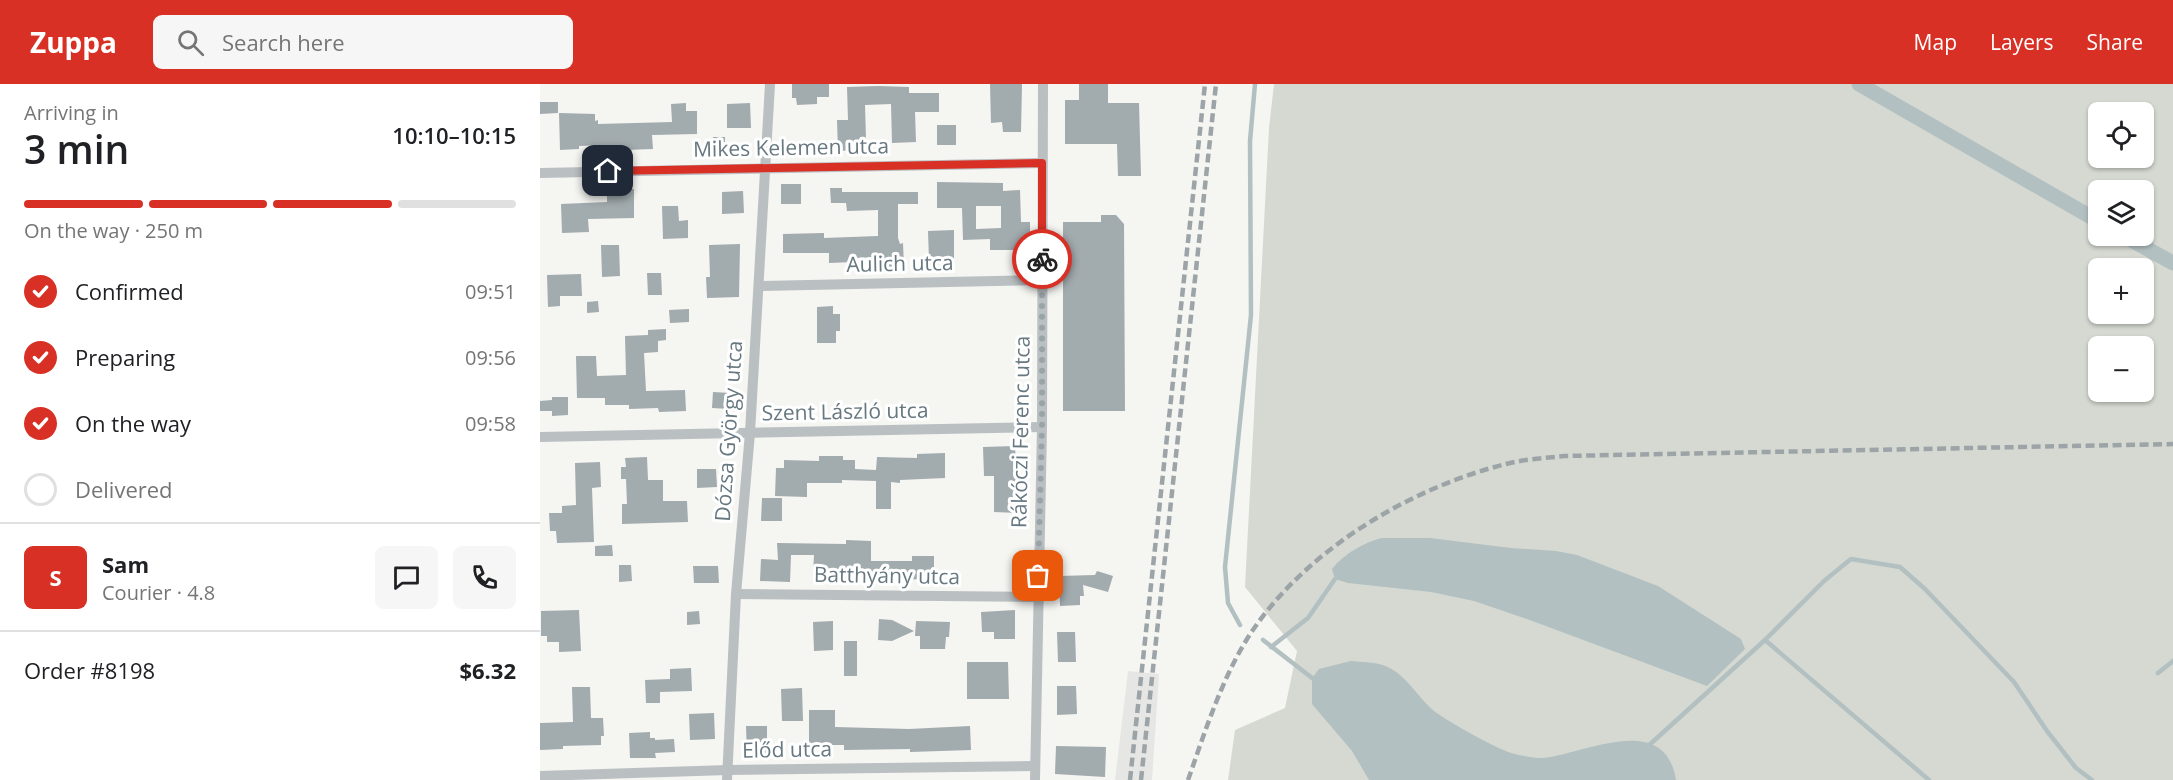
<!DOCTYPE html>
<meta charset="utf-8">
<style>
body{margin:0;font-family:"Open Sans",sans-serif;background:#f6f6f6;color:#202124;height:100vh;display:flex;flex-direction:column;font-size:22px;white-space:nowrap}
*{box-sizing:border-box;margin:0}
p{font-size:20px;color:#757577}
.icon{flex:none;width:33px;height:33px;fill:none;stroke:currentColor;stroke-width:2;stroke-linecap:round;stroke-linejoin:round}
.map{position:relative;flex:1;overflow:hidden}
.panel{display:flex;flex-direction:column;background:#fff;width:540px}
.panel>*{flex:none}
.tools{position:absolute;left:1548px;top:18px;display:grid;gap:12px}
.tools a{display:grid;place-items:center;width:66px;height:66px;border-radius:9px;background:#fff;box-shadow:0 2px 4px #0004;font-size:30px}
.pin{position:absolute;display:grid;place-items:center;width:51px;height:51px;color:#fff;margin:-26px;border-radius:12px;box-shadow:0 3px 9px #0006}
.courier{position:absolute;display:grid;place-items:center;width:60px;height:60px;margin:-30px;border:4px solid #d93025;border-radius:50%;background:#fff;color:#222;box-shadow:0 2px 8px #0007}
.overview em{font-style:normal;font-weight:600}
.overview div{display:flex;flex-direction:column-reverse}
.overview{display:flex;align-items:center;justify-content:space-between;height:102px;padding:0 24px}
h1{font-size:39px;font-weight:600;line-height:45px}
.bar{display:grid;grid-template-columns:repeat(4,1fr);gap:9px 6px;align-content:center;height:72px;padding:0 24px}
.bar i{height:8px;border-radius:4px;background:#e0e0e0}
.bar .selected{background:#d93025}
.bar p{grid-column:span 4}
.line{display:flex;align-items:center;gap:15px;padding:0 24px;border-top:2px solid #e0e0e0}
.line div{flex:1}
.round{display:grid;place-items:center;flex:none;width:63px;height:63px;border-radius:9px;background:#f6f6f6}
ol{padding:0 24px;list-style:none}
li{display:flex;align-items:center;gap:18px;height:66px}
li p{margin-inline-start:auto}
li .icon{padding:6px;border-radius:50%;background:#d93025;color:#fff;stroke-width:4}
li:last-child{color:#757577}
li i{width:33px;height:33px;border:3px solid #e0e0e0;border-radius:50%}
header{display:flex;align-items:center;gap:36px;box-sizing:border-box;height:84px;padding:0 30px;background:#d93025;color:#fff}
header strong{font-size:28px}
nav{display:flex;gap:33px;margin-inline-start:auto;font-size:21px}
.search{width:420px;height:54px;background:#f6f6f6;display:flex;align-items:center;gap:15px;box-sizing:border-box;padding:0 21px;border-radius:9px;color:#757577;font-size:22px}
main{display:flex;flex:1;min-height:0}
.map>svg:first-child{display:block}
.built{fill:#e6e6e5}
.green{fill:#d5d9d1;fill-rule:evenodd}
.water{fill:#b3c0c2}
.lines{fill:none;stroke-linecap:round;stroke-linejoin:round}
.stream{stroke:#b3c0c2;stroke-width:4.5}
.canal{stroke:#b3c0c2;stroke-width:15}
.building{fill:#a2abae;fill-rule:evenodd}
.minor{stroke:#babfc1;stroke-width:10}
.rail{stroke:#9ca4a7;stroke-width:4.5;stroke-dasharray:9 4.5;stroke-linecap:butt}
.done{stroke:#99a4a8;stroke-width:6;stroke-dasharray:0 10.8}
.route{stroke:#d93025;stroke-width:8}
.labels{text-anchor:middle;stroke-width:6;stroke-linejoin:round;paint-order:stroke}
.street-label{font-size:21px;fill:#677880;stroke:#fff}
</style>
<header>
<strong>Zuppa</strong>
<div class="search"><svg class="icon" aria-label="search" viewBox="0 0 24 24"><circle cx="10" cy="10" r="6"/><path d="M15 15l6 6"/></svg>Search here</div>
<nav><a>Map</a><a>Layers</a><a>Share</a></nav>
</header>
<main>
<section class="panel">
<div class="overview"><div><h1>3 min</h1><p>Arriving in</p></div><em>10:10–10:15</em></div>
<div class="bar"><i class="selected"></i><i class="selected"></i><i class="selected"></i><i></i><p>On the way · 250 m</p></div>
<ol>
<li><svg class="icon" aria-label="check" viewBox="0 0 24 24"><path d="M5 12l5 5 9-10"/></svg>Confirmed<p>09:51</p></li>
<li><svg class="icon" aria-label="check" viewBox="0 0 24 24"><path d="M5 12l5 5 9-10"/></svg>Preparing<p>09:56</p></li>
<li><svg class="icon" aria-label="check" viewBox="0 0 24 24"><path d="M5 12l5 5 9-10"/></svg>On the way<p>09:58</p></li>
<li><i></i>Delivered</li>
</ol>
<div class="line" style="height:108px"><b class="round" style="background:#d93025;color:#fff">S</b><div><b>Sam</b><p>Courier · 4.8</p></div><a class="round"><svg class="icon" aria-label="chat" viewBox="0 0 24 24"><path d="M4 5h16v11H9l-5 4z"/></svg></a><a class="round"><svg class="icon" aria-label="phone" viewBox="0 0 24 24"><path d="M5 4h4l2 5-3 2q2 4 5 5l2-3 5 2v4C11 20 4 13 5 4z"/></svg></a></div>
<div class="line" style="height:78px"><div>Order #8198</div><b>$6.32</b></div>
</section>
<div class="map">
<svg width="1633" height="696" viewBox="0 0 1633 696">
<rect width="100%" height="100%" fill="#f5f5f2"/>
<polygon class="built" points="588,587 619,590 612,696 575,696"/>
<path class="green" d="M 734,0 L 1633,0 L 1633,696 L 688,696 L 695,646 L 745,624 L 757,567 L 705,503 L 729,44 ZM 1558,28 L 1604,28 L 1604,74 L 1558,74 ZM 1558,106 L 1604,106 L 1604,152 L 1558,152 ZM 1558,184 L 1604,184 L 1604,230 L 1558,230 ZM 1558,262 L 1604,262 L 1604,308 L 1558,308 Z"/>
<g class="water">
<path d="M 842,454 L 890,454 L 971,464 L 1016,467 L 1037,471 L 1118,502 L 1201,555 L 1205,565 L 1167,602 L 987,535 L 934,517 L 891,508 L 808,499 L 795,495 L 792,485 C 803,471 824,458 842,454 Z"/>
<path d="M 811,577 C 821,578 833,578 843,581 C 866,589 877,613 894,627 C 907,637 960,667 975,670 C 983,672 994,674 1003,674 C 1044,670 1125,626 1136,696 L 829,696 L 812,667 L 772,620 L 772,594 L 779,585 Z"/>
</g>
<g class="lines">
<g class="stream">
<polyline points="700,541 688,519 685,483 711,231 710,57 715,0"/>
<polyline points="723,556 776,597"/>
<polyline points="1225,556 1389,696"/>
<polyline points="731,563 768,534 795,495"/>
<polyline points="1618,589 1633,577"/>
<polyline points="1107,663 1225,556 1284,497 1311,475 1360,483 1385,505 1474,598 1507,647 1536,684 1552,696"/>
</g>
<g class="canal">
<polyline points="1319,0 1558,137"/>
<polyline points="1584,152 1633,179"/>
</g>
</g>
<g class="building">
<polygon points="252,0 289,0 289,13 277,13 277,20 257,21 256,14 252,14"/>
<polygon points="450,0 482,0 481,48 463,48 462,38 451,39"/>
<polygon points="539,0 568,0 568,19 599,19 601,92 578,92 577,60 525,60 525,16 539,16"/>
<polygon points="338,2 369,3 369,9 399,9 399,28 375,28 376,58 352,59 351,20 325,21 326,55 319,55 319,66 298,67 297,36 308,36 307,3"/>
<polygon points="0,18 18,18 18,29 0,30"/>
<polygon points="146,19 146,27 157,27 157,50 112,51 113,65 85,66 85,69 63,69 63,61 39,62 39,65 20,66 19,29 55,30 55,37 58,36 58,40 132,38 131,20"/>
<polygon points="210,19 211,44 187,44 187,20"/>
<rect x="397" y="41" width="19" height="20"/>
<polygon points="173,53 185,53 185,67 174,67"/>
<polygon points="241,58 272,58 272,70 240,71"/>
<path d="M 397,98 L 463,99 L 463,107 L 480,106 L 481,138 L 490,138 L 490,158 L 480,158 L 480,166 L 450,166 L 450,155 L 423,156 L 422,124 L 397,124 ZM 436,122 L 461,122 L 461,144 L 436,145 Z"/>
<rect x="241" y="100" width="20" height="20"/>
<polygon points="290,104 302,104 302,108 378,108 378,120 358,120 358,154 360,160 363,159 364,183 342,183 342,173 314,174 314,178 289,179 289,169 243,169 243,150 284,149 284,154 338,152 338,126 307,127 306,119 291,119"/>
<polygon points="94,105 94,134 48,135 49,148 22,149 21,120 67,118 67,106"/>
<polygon points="203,107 204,129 182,130 182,108"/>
<polygon points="122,122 138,122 139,137 148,136 148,154 123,155"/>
<polygon points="561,131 576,131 584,140 585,327 523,327 523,138 561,138"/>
<polygon points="414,146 414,175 389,176 388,147"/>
<polygon points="200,160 199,213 167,214 166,193 170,193 169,161"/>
<polygon points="61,161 79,161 80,192 62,193"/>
<polygon points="107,189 121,189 122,211 108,211"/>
<polygon points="41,190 42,212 20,212 20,222 8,223 7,191"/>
<polygon points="58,217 59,228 47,229 47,218"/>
<polygon points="293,222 293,230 300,230 300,247 296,247 296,259 277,259 277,223"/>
<polygon points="149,225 149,238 130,239 129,226"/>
<polygon points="126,245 126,256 118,257 118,268 104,269 106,307 145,306 146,327 119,328 118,324 89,325 89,321 65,321 65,314 37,314 36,272 56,272 57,292 86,291 85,252 108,251 108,246"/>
<polygon points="173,308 190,309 189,325 172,324"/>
<polygon points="12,313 28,313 28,331 12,332 12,327 0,327 0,317 12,316"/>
<polygon points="475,362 477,397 480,397 480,429 454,428 454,392 444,392 443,363"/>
<polygon points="405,369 405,394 360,396 360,399 351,398 351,425 336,425 336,397 302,396 302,399 267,399 267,413 235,412 236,384 244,384 244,376 279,377 279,372 303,372 303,376 315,376 315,385 336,386 337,373 377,374 377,370"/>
<polygon points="107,373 108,396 123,396 123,417 147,417 148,438 82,440 82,420 87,420 86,395 81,395 81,383 86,383 85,374"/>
<polygon points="60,378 61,403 52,404 54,458 17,459 16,447 10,447 9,429 22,429 22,422 36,421 35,379"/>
<polygon points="157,385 176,385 177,403 157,404"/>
<polygon points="222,414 242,414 242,437 221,437"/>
<polygon points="306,456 331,457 331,477 372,477 372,472 394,472 394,495 277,497 278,490 273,490 274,471 251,471 250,498 220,497 221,475 238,476 237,459 306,460"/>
<polygon points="72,461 73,472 55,472 55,462"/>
<polygon points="79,481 91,481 92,497 79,498"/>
<polygon points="153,482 178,482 179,499 154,499"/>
<polygon points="557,487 573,492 568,508 543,501 544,512 540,512 540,521 520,522 519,492 555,491"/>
<polygon points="39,526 41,567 19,568 19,558 7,558 7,552 1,552 1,527"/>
<polygon points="475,526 475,555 454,555 454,548 442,548 441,528"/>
<polygon points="159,527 160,540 147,541 147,528"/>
<polygon points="339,535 352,536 374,547 352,557 338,556"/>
<polygon points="293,537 293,566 274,567 273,538"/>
<polygon points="376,537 410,538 409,553 406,553 405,565 380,565 380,552 375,552"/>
<polygon points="517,548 535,548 536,578 518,578"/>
<rect x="304" y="557" width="13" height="35"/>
<polygon points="427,578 468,578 469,615 427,615"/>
<polygon points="151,584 152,607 120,608 120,619 106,619 105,596 130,595 130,585"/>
<polygon points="517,602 536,602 537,630 517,631"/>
<polygon points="32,603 50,603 51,634 63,634 64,652 61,652 61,661 23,662 23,665 0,666 0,639 33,638"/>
<polygon points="262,604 263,637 242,637 241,605"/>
<polygon points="269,626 295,626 295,643 369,645 430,642 431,666 370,668 370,665 304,666 304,661 269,661"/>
<polygon points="174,629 175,655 150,656 149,630"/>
<polygon points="206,642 227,642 227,671 207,671"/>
<polygon points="110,648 110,654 115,654 115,656 134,655 135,668 115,669 116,674 90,674 89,649"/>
<polygon points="516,662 566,663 565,693 515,690"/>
</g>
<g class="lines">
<g class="minor">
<polyline points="0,89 502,79"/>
<polyline points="219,202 501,196"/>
<polyline points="0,353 502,343"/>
<polyline points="196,510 498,513"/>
<polyline points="0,692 188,686 495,682"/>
<polyline points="187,696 196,510 210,349 230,0"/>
<polyline points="495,696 502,343 503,0"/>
</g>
<g class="rail">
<polyline points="590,696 665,0"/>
<polyline points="601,696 676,0"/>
<path d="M 648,696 C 666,645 684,587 715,543 C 771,463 873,403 966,380 C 985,375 1005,374 1024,372 L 1633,360"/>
</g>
</g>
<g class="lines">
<polyline class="done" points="498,492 502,343 502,175"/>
<polyline class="route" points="68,87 502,79 502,175"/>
</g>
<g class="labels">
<g class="street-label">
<text transform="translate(251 64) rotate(-1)" y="7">Mikes Kelemen utca</text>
<text transform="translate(360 180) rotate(-1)" y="7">Aulich utca</text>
<text transform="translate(305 328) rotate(-1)" y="7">Szent László utca</text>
<text transform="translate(189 347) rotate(-86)" y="7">Dózsa György utca</text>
<text transform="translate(481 348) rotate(-89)" y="7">Rákóczi Ferenc utca</text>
<text transform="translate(347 492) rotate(1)" y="7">Batthyány utca</text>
<text transform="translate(247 666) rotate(-1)" y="7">Előd utca</text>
</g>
</g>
</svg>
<div class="tools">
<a><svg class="icon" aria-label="locate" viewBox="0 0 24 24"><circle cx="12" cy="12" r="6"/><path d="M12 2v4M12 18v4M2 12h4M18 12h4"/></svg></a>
<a><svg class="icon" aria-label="layers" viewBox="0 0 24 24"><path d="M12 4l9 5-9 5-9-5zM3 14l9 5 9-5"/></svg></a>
<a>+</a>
<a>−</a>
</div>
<div class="pin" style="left:498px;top:492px;background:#ea580c"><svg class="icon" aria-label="bag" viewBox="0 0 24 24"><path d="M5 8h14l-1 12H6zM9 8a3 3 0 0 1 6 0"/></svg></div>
<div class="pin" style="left:68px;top:87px;background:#1f2937"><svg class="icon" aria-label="home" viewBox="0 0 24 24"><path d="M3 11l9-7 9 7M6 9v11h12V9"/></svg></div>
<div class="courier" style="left:502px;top:175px"><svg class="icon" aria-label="bike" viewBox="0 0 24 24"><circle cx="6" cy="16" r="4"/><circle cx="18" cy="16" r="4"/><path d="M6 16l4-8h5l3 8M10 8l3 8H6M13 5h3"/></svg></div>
</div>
</main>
